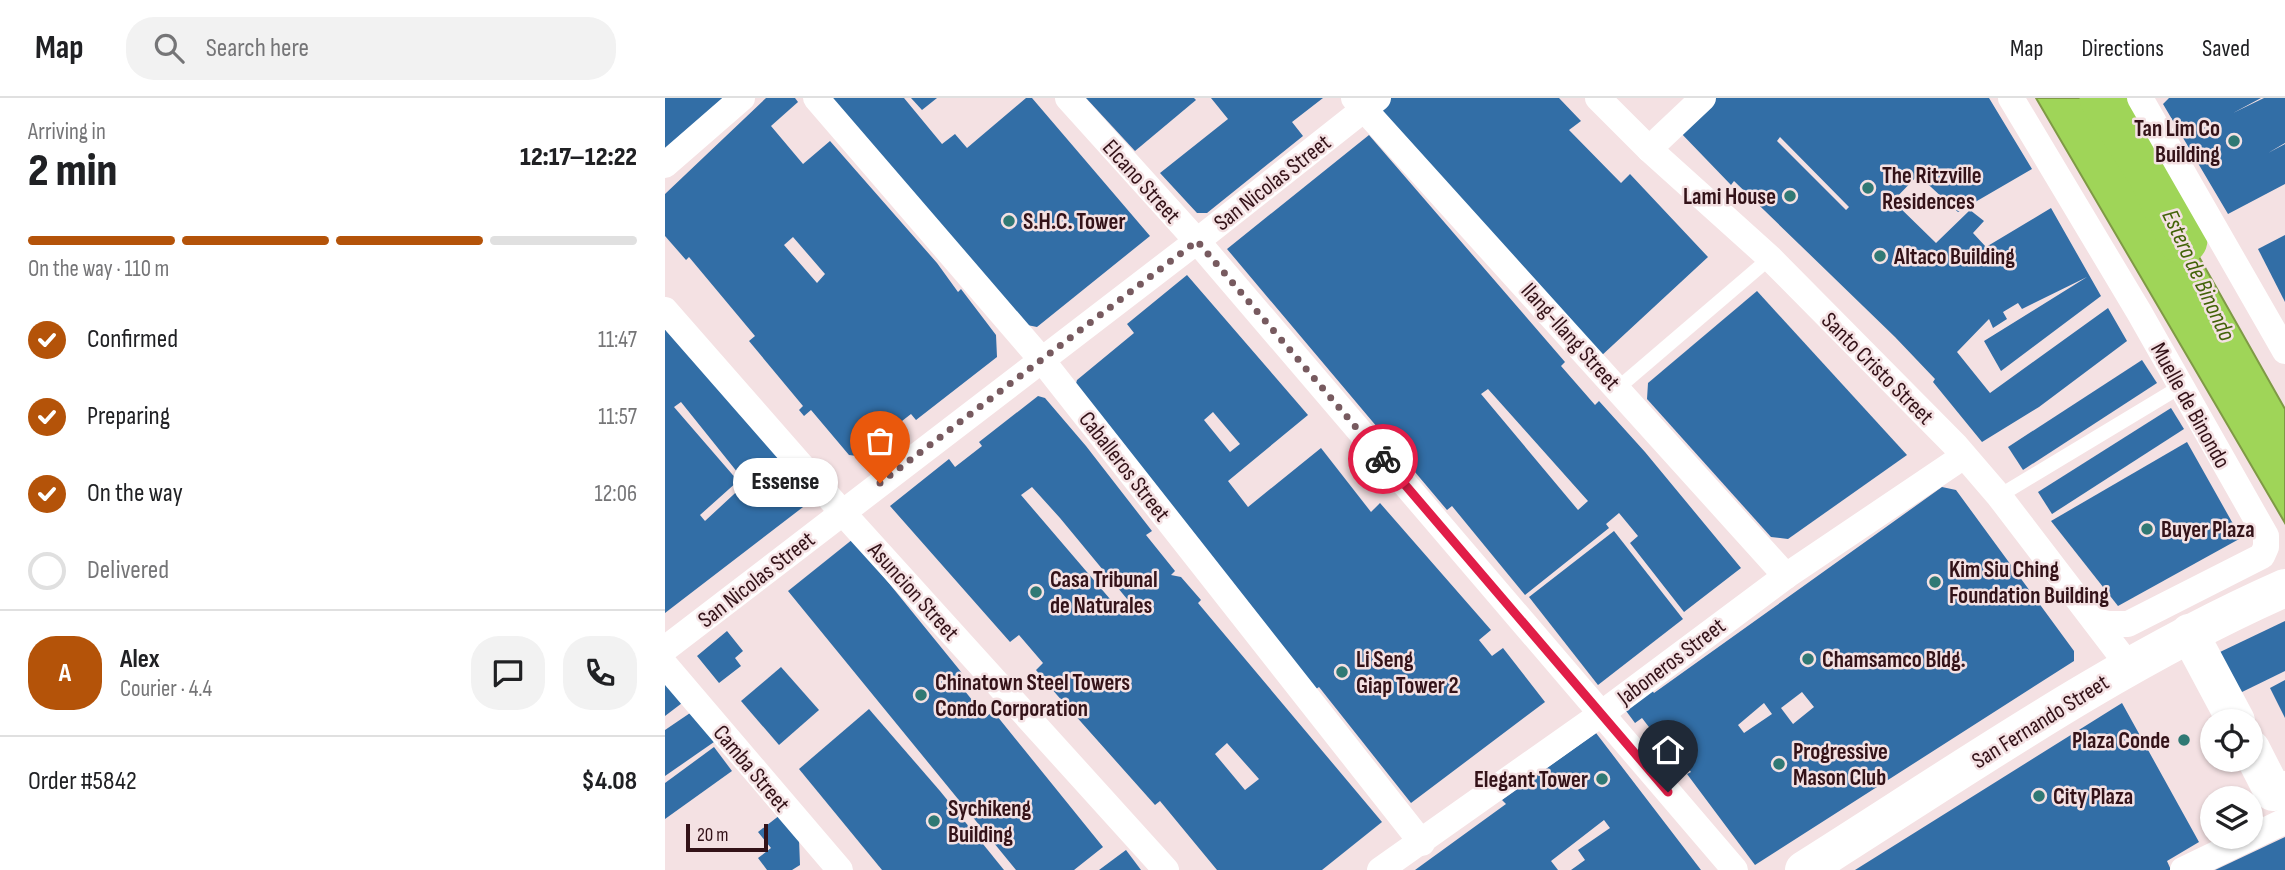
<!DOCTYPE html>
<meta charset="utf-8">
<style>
body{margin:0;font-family:"Sofia Sans Condensed",sans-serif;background:#f2f2f2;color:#202124;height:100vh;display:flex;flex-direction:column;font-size:26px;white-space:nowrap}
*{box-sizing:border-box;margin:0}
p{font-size:23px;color:#757577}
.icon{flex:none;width:38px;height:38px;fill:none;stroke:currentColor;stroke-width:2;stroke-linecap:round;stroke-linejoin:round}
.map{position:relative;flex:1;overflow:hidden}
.details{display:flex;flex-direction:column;background:#fff;width:665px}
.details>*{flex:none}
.fabs{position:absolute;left:1535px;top:611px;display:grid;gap:14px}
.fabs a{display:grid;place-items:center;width:63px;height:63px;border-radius:50%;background:#fff;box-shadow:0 2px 5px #0004;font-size:35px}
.scale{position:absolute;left:21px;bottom:18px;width:82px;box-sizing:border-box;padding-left:7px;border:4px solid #331218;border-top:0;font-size:19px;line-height:24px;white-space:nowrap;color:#331218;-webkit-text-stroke:5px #f4e1e3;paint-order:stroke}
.pin{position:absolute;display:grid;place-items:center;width:60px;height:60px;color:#fff;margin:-72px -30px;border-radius:50% 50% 50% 0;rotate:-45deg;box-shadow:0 0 7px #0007}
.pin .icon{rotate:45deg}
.courier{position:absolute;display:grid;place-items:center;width:70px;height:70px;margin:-35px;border:5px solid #e11d48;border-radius:50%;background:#fff;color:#222;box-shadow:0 2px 9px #0007}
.bubble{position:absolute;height:49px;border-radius:24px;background:#fff;box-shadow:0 2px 5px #0004;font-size:23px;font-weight:800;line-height:49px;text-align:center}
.headline em{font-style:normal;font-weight:800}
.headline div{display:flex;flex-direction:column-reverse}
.headline{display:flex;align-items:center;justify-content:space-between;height:119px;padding:0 28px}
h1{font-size:46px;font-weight:800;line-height:52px}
.bar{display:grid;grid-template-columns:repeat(4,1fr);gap:10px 7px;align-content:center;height:84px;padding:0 28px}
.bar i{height:9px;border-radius:5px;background:#e0e0e0}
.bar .current{background:#b45309}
.bar p{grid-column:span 4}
.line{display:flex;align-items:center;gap:18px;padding:0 28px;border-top:2px solid #e0e0e0}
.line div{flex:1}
.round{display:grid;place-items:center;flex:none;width:74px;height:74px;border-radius:28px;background:#f2f2f2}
ol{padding:0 28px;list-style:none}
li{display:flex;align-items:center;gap:21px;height:77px}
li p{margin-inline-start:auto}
li .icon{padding:7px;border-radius:50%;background:#b45309;color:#fff;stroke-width:4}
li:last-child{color:#757577}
li i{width:38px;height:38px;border:4px solid #e0e0e0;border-radius:50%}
header{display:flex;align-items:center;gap:42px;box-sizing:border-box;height:98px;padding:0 35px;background:#fff;border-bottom:2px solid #e0e0e0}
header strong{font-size:33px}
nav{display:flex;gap:38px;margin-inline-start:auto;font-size:24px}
.search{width:490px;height:63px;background:#f2f2f2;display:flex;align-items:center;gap:18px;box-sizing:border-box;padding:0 24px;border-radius:28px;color:#757577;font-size:26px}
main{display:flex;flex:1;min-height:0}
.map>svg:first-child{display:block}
.water{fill:#9fd558;stroke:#7f9a45;stroke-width:2}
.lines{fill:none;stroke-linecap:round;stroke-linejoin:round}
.river{stroke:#9fd558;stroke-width:49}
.building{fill:#326ea6;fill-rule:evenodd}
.lane{stroke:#fff;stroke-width:14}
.street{stroke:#fff;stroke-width:26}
.secondary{stroke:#fff;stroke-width:38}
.done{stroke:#775a5f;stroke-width:7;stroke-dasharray:0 12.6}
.route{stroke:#e11d48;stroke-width:9}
.poi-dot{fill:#307974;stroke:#f4e1e3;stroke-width:2.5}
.labels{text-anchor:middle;stroke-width:5;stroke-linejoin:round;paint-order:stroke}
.poi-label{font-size:23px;font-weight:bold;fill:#331218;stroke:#f4e1e3;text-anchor:start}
.street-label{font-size:23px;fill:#331218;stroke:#f4e1e3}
.water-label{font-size:24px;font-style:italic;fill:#426308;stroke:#f4e1e3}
</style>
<header>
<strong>Map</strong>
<div class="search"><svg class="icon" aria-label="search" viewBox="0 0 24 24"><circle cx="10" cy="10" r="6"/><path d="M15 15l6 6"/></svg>Search here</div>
<nav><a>Map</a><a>Directions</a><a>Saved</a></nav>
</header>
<main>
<section class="details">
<div class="headline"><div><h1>2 min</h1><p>Arriving in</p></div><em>12:17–12:22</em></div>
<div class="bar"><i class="current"></i><i class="current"></i><i class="current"></i><i></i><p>On the way · 110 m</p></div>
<ol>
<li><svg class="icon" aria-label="check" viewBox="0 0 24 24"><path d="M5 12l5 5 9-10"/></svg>Confirmed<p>11:47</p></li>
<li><svg class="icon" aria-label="check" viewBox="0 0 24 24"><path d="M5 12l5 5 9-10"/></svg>Preparing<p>11:57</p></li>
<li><svg class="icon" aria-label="check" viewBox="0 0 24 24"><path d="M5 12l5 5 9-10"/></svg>On the way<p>12:06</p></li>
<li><i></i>Delivered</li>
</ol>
<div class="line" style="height:126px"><b class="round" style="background:#b45309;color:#fff">A</b><div><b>Alex</b><p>Courier · 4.4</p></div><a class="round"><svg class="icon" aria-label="chat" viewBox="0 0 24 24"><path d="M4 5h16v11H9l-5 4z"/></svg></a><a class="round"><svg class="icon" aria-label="phone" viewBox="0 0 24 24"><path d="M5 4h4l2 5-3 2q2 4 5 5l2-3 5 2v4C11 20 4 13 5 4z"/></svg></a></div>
<div class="line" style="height:91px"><div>Order #5842</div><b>$4.08</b></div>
</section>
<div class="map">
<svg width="1620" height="772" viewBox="0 0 1620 772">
<rect width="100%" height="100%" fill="#f4e1e3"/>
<polygon class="water" points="1371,0 1444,0 1447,5 1620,311 1620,425"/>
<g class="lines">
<polyline class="river" points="1439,0 1488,77 1518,142"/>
</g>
<g class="building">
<polygon points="0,0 59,0 0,52"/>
<path d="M 101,0 L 130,0 L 133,4 L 106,28 L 138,66 L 165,43 L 272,165 L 293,194 L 296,191 L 331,237 L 332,259 L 251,322 L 246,316 L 192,358 L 184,357 L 146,312 L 139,318 L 134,312 L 138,308 L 84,243 L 90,238 L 24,159 L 21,162 L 0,138 L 0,96 ZM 128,139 L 160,176 L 152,185 L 119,147 Z"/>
<polygon points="158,0 239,0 277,46 290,36 302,50 361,0 367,0 485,138 372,229 362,227"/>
<polygon points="246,0 272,0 257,12"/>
<polygon points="421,0 529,0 531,2 470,53"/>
<polygon points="546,0 658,0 627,24 638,38 542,115 532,115 495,75 563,21"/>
<polygon points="726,0 894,0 916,23 904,32 956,85 965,76 1043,159 935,259 713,11"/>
<path d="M 1042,0 L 1324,0 L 1367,71 L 1293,114 L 1253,77 L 1228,103 L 1271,145 L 1305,112 L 1319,123 L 1308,135 L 1321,149 L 1386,110 L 1436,198 L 1336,273 L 1319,243 L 1422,179 L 1357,211 L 1353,205 L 1338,214 L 1342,221 L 1328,230 L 1324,221 L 1292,254 L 1325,295 L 1443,210 L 1462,243 L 1374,309 L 1317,344 L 1268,284 L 1270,281 L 1230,239 L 1069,83 L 1066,87 L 1013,32 ZM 1115,39 L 1184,109 L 1181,112 L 1112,43 Z"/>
<polygon points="1504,0 1596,0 1568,15 1599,0 1620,0 1620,45 1603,55 1620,46 1620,86 1563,116 1498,6"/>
<path d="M 704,37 L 900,264 L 896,268 L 930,307 L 934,303 L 980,354 L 1076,470 L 1019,514 L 965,445 L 973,438 L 954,415 L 941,426 L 944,430 L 860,497 L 787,408 L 782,412 L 562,151 ZM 823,291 L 923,403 L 913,412 L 816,296 Z"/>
<polygon points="1620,137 1620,204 1593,151"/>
<path d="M 522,177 L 643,317 L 563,383 L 583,409 L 656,350 L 706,414 L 715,405 L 826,532 L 814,542 L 827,558 L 838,550 L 880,604 L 746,705 L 654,589 L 648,593 L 410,289 L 412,282 L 469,235 L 462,226 ZM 548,314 L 575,346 L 565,354 L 539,322 Z"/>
<polygon points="1092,193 1242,357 1123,441 1106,439 982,301 983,285"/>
<path d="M 0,215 L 155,396 L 0,515 ZM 16,304 L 81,385 L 40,423 L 35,417 L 73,383 L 9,309 Z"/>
<polygon points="1477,262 1492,285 1358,372 1343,349"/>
<path d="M 373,298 L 380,300 L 421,348 L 487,433 L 481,437 L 510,473 L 506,477 L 516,479 L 536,502 L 533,505 L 717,724 L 657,772 L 552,772 L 495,703 L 490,707 L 392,597 L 371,572 L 378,565 L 354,537 L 345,544 L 225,408 L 284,361 L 290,369 L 317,348 L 314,344 ZM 367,389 L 395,420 L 467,507 L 457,515 L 356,397 ZM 562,645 L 594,681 L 580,692 L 550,656 Z"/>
<polygon points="1506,310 1519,331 1387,416 1373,394"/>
<polygon points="1522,344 1576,440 1453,508 1386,423"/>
<path d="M 1277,389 L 1291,392 L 1409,553 L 1409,563 L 1090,767 L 1022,676 L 1026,674 L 992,630 L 987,633 L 977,620 L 970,625 L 956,606 L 982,586 L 989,595 ZM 1137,594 L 1149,609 L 1128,626 L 1116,610 ZM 1099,605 L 1107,616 L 1079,635 L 1073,627 Z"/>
<polygon points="949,433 1018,521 933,587 864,499"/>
<polygon points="188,441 297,575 290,581 321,619 328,613 438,749 409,772 351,772 123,493"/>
<polygon points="1620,523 1620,573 1575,595 1555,554"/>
<polygon points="62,533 78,553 70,560 76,568 54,585 32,558"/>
<polygon points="116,569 154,612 114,647 76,603"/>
<polygon points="0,579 21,602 0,618"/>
<polygon points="1620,582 1620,620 1605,590"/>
<polygon points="1457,605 1534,744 1502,763 1506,772 1190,772"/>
<polygon points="204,611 275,693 339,772 217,772 134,671"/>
<polygon points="28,613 49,644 0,678 0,632"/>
<polygon points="931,635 1036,772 906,772 920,762 913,752 945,730 939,722 886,763 893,772 750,772 841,706 837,702"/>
<polygon points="49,649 67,673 0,721 0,685"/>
<polygon points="115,717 134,741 135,767 127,772 102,772 93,760 106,750 93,734"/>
<polygon points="1620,739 1620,772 1550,772"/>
<polygon points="461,752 476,772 434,772"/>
</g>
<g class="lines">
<g class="lane">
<polyline points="953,290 1105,160"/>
<polyline points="1334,398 1515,289"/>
</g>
<g class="street">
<polyline points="151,0 376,261 757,745"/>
<polyline points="403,0 532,143 1070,772"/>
<polyline points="689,0 1121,478"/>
<polyline points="933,0 984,51 1105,160 1291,348 1334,398 1464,568"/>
<polyline points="1346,0 1474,214 1601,438 1601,449 1597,458 1463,526 1443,526 1430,523"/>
<polyline points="1475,0 1620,253"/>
<polyline points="984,51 1038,0"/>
<polyline points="0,67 77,0"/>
<polyline points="0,212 177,414 501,772"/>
<polyline points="0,551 532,143 713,0"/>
<polyline points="0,567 175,772"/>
<polyline points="715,772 936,616 1121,478 1299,358"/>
<polyline points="1518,772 1620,723"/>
</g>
<g class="secondary">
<polyline points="1524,535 1571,623"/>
<polyline points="1586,651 1608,694 1620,692"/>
<path d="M 1139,772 C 1296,673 1450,565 1620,490"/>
</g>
</g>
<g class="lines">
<polyline class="done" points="215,385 532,143 718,361"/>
<polyline class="route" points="718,361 1003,694"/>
</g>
<g class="poi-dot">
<circle cx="1569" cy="43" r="7"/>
<circle cx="1203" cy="90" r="7"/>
<circle cx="1125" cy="98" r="7"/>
<circle cx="344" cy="123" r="7"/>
<circle cx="1215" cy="158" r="7"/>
<circle cx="1482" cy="431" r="7"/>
<circle cx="1270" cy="484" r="7"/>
<circle cx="371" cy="494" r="7"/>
<circle cx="1143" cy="561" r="7"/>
<circle cx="677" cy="574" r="7"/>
<circle cx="256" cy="597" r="7"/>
<circle cx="1519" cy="642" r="7"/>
<circle cx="1114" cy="666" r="7"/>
<circle cx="937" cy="681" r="7"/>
<circle cx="1374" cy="698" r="7"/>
<circle cx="269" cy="723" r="7"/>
</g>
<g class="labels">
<g class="poi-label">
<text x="1555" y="38" text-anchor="end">Tan Lim Co<tspan x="1555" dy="26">Building</tspan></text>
<text x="1217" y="85">The Ritzville<tspan x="1217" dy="26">Residences</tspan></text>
<text x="1111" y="106" text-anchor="end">Lami House</text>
<text x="358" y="131">S.H.C. Tower</text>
<text x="1229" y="166">Altaco Building</text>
<text x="1496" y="439">Buyer Plaza</text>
<text x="1284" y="479">Kim Siu Ching<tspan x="1284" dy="26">Foundation Building</tspan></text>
<text x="385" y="489">Casa Tribunal<tspan x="385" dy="26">de Naturales</tspan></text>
<text x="691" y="569">Li Seng<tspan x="691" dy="26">Giap Tower 2</tspan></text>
<text x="1157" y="569">Chamsamco Bldg.</text>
<text x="270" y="592">Chinatown Steel Towers<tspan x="270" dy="26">Condo Corporation</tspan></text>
<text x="1505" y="650" text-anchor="end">Plaza Conde</text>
<text x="1128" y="661">Progressive<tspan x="1128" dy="26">Mason Club</tspan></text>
<text x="923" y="689" text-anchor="end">Elegant Tower</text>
<text x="1388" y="706">City Plaza</text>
<text x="283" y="718">Sychikeng<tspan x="283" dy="26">Building</tspan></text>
</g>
<g class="street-label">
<text transform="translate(477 83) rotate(48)" y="8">Elcano Street</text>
<text transform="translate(607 84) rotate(-38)" y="8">San Nicolas Street</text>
<text transform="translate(906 238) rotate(48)" y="8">Ilang-Ilang Street</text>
<text transform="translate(1213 270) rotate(45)" y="8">Santo Cristo Street</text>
<text transform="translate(1526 307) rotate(61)" y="8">Muelle de Binondo</text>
<text transform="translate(460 368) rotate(52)" y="8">Caballeros Street</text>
<text transform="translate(91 481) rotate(-38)" y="8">San Nicolas Street</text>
<text transform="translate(249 493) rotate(48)" y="8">Asuncion Street</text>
<text transform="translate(1006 563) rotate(-37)" y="8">Jaboneros Street</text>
<text transform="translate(1375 623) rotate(-32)" y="8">San Fernando Street</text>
<text transform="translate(87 670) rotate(50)" y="8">Camba Street</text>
</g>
<g class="water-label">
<text transform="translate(1534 177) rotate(65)" y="8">Estero de Binondo</text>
</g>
</g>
</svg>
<div class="fabs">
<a><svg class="icon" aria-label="locate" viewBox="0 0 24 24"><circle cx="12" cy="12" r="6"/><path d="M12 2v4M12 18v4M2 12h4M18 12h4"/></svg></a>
<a><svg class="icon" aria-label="layers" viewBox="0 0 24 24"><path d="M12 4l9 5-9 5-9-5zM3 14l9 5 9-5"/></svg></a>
</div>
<div class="scale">20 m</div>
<div class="pin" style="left:215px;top:385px;background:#ea580c"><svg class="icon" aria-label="bag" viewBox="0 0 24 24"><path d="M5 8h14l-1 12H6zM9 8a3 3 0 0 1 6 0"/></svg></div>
<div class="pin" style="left:1003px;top:694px;background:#1f2937"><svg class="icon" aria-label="home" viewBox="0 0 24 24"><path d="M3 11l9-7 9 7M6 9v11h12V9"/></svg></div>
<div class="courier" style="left:718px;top:361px"><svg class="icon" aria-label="bike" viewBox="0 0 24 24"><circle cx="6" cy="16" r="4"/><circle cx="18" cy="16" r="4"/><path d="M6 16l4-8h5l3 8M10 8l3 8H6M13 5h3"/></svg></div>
<div class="bubble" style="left:68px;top:360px;width:105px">Essense</div>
</div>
</main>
